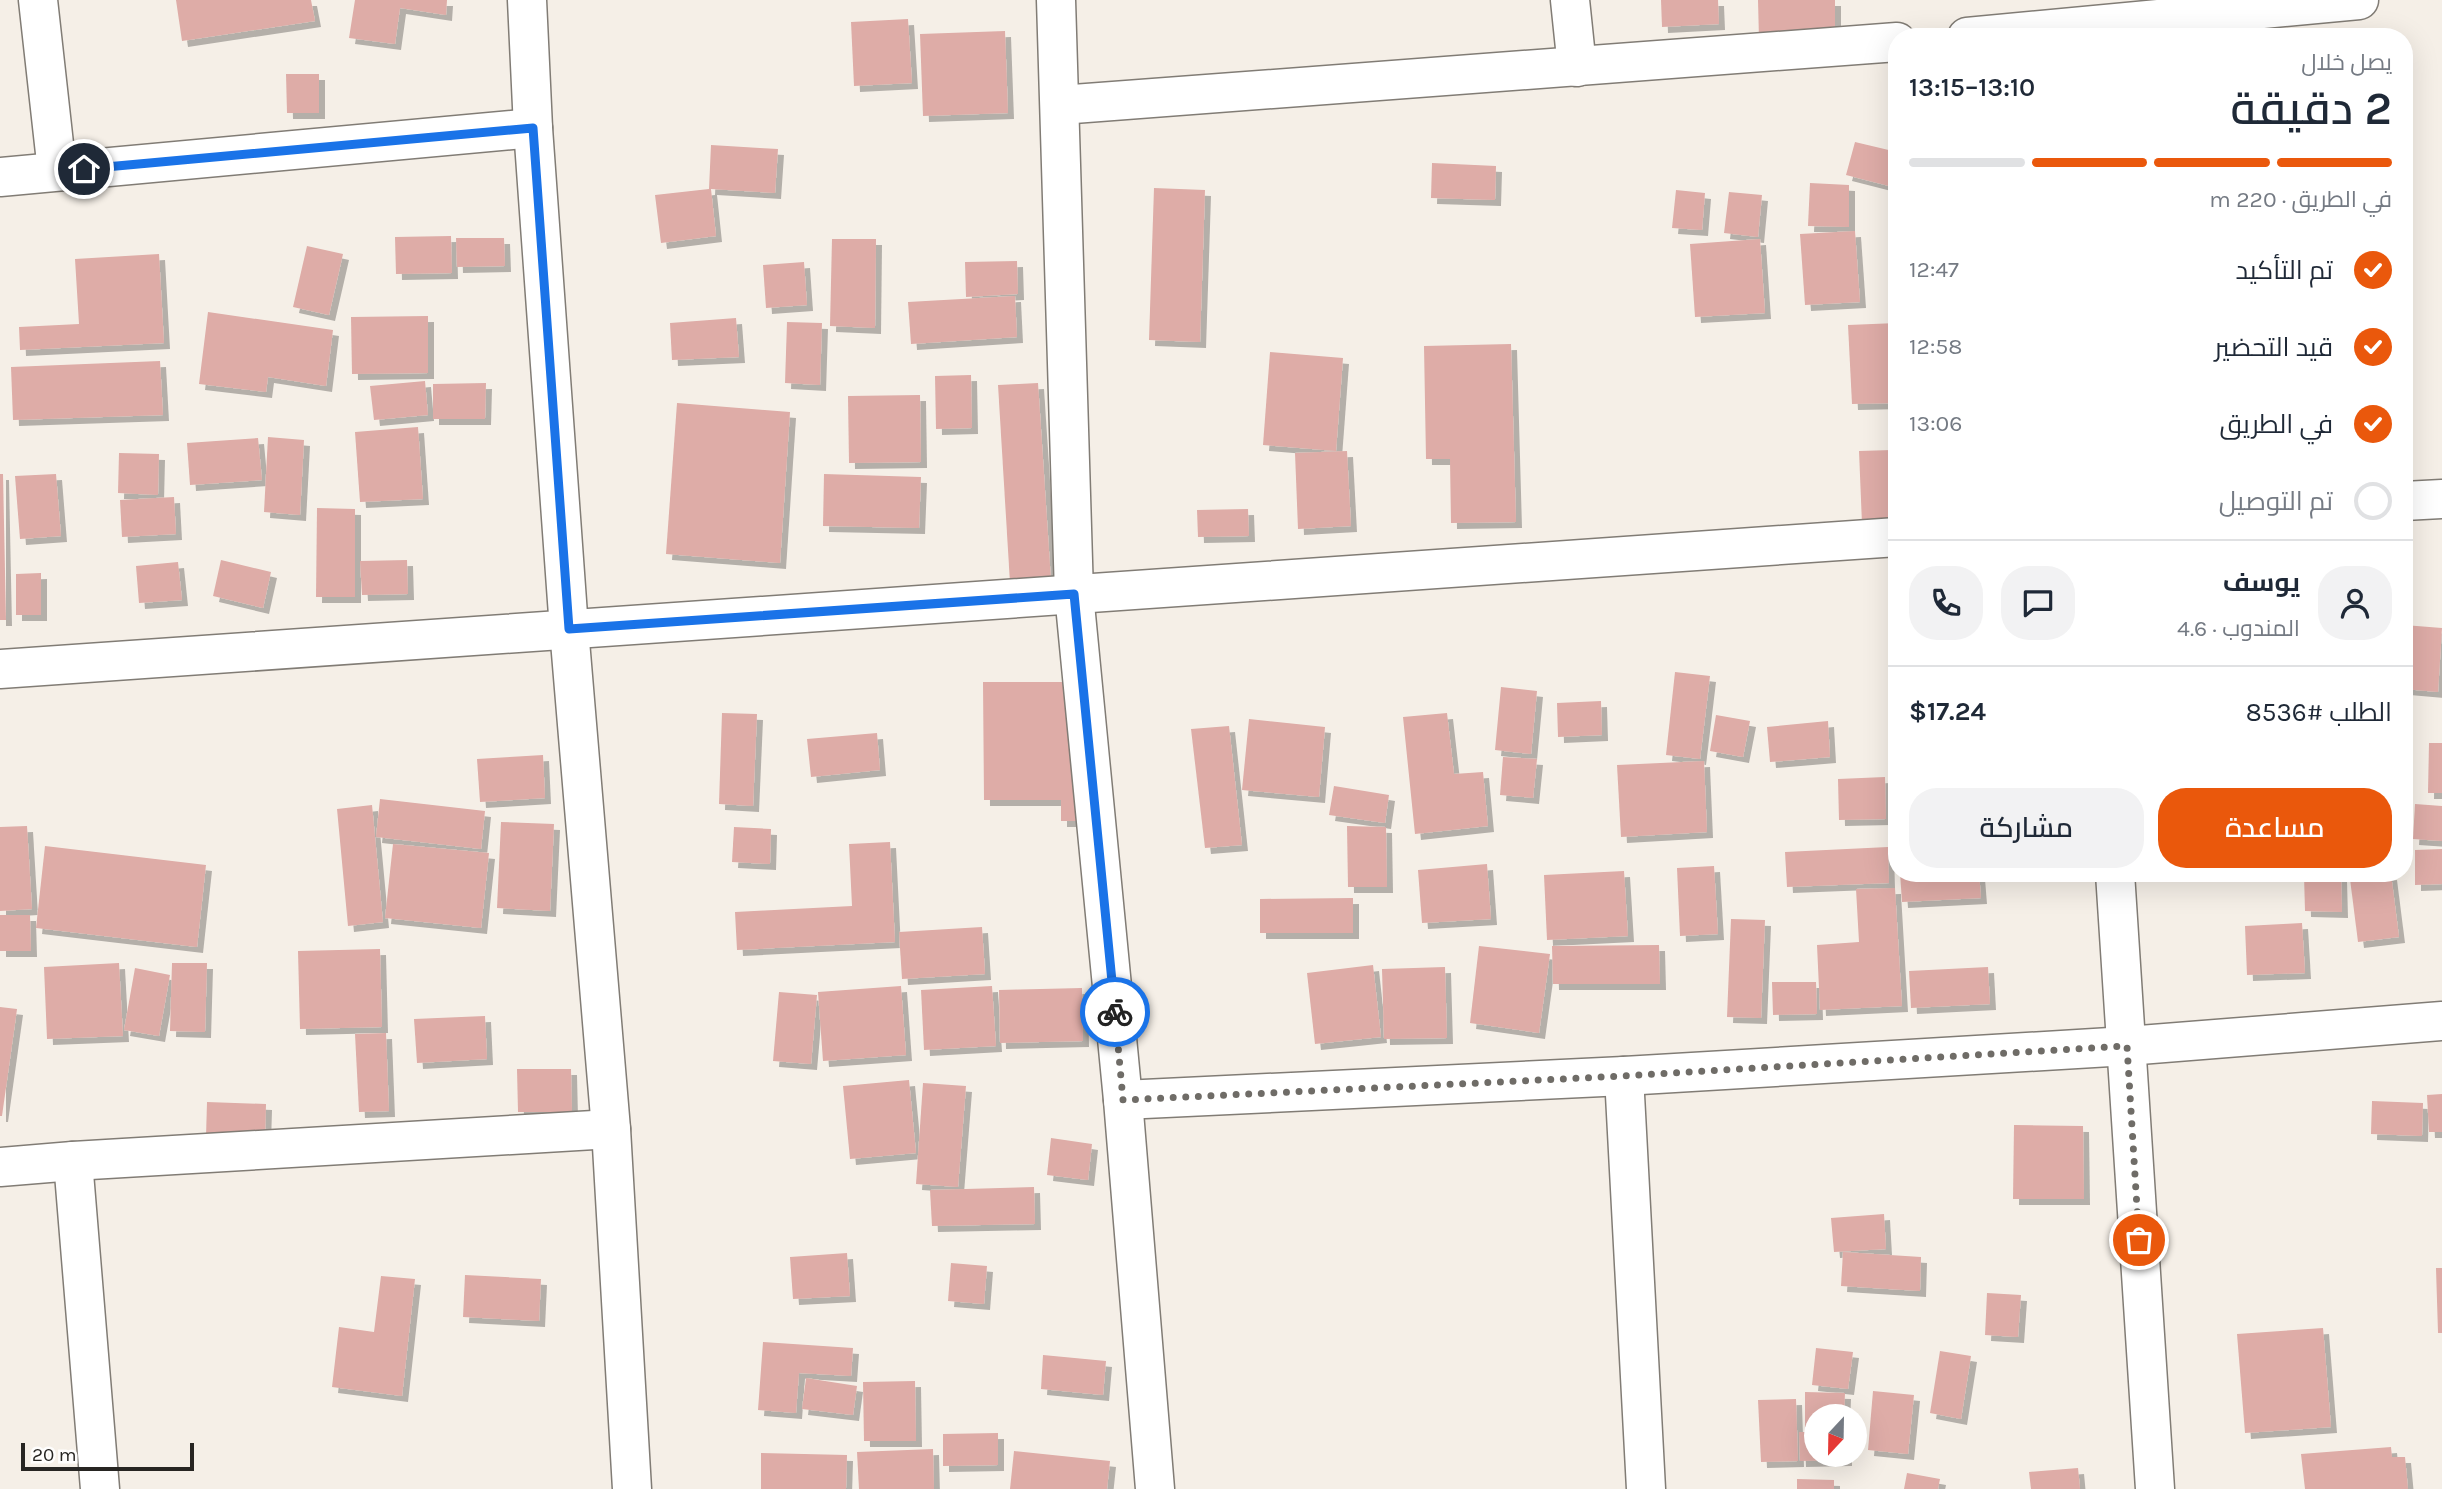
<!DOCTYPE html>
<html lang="ar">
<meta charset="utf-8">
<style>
body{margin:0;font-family:Karla,Cairo,sans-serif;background:#f2f2f3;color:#1f2937;direction:rtl;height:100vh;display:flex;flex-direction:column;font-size:26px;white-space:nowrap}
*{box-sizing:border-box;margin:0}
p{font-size:23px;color:#747a83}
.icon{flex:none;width:38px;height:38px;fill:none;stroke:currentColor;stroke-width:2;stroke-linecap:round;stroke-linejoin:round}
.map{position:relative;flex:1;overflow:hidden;direction:ltr}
.panel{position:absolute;left:1888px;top:28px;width:525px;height:854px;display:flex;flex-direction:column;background:#fff;border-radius:28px;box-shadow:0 7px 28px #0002;direction:rtl}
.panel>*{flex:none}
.needle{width:46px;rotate:202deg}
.buttons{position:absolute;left:1804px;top:1404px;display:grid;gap:14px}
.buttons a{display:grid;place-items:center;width:63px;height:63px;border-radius:50%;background:#fff;box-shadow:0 7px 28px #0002;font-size:35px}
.scale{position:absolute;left:21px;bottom:18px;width:173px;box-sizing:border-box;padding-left:7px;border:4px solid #272522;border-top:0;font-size:19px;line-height:24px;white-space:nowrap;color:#272522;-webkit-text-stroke:5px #fefdfc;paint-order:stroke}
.pin{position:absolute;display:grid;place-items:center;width:60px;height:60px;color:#fff;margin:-30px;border:4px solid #fff;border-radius:50%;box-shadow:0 2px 7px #0007}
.courier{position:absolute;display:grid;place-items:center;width:70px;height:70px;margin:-35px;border:5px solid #1a73e8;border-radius:50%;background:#fff;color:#222;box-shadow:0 2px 9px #0007}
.overview em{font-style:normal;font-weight:600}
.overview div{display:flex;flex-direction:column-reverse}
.overview{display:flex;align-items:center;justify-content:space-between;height:119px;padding:0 21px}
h1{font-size:46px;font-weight:600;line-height:52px}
.bar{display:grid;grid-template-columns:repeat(4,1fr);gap:10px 7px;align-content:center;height:84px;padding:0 21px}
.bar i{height:9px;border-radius:5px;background:#e0e1e3}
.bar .on{background:#ea580c}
.bar p{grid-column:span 4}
.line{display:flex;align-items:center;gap:18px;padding:0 21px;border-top:2px solid #e0e1e3}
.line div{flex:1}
.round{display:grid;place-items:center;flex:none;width:74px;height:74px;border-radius:28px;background:#f2f2f3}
ol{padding:0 21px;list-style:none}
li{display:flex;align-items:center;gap:21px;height:77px}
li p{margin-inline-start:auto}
li .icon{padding:7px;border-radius:50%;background:#ea580c;color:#fff;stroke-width:4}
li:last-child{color:#747a83}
li i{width:38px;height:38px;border:4px solid #e0e1e3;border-radius:50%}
.button{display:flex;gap:14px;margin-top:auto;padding:14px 21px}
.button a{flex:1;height:80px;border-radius:28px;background:#ea580c;color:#fff;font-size:28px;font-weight:600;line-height:80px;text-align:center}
.button a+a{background:#f2f2f3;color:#1f2937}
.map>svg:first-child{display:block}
.building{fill:#deaca7;filter:url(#shadow)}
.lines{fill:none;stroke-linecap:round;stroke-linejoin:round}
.minor-casing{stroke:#817c75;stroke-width:41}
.minor{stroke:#fff;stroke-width:38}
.done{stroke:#6f6c67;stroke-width:7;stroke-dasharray:0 12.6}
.route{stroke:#1a73e8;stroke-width:9}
</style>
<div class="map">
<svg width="2442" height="1489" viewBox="0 0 2442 1489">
<defs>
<filter id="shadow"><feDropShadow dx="6" dy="6" stdDeviation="0" flood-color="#0004"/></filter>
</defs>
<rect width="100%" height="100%" fill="#f5efe7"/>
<g class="building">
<polygon points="176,0 311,0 315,21 182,41"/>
<polygon points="355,0 447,0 446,15 400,8 395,44 349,38"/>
<polygon points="1661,0 1718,0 1719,24 1662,27"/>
<polygon points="1758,0 1835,0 1835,38 1759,39"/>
<polygon points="908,19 912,83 854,86 851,22"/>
<polygon points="1005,31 1008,113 923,116 920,34"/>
<polygon points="286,74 319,74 319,113 287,113"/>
<polygon points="1855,142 1897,152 1897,188 1846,175"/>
<polygon points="711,145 778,149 775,193 711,189 716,236 661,243 655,195 709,189"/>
<polygon points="1432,163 1496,166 1495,200 1431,198"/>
<polygon points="1810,183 1849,185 1849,227 1808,226"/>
<polygon points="1154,188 1205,190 1200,342 1149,340"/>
<polygon points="1676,190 1705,193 1702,230 1672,228"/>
<polygon points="1729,192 1762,195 1758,237 1724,233"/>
<polygon points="1855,231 1860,302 1805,305 1800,234"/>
<polygon points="451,236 452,273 396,274 395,237"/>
<polygon points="456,238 504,238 505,266 457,267"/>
<polygon points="832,239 876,239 875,328 830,326"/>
<polygon points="1760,239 1765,313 1695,317 1690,244"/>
<polygon points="307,246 343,254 329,315 293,307"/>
<polygon points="159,254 164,343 20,350 19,327 79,324 75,259"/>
<polygon points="1017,261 1018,294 966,297 965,262"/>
<polygon points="804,262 807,305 766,308 763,265"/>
<polygon points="1015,296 1017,337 911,344 908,302"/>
<polygon points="208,312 333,330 326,386 268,377 266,392 199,384"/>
<polygon points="428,316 428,373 352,374 351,317"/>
<polygon points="736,318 739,357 672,360 670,323"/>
<polygon points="787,322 822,323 820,385 785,383"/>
<polygon points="1897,323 1897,403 1852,404 1848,325"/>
<polygon points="1511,344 1516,522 1451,523 1450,459 1426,459 1424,346"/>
<polygon points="1270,352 1343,358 1336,451 1263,445"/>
<polygon points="160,361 163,415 13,420 11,367"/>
<polygon points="971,375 972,428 936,429 935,376"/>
<polygon points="425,381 428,415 374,420 370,386"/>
<polygon points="486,383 485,419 433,419 433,384"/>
<polygon points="1038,383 1051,581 1010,583 998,385"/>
<polygon points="920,395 921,462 849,463 848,396"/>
<polygon points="677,403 790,412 780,563 666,554"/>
<polygon points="418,427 423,499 360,502 355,432"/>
<polygon points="268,437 304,440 300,515 264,512"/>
<polygon points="258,438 262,480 190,485 187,443"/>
<polygon points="1892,450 1894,523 1862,524 1859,451"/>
<polygon points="1347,451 1351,526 1298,529 1295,453"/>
<polygon points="119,453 159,454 158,495 118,493"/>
<polygon points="0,474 3,474 6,620 0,620"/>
<polygon points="56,474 61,536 20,539 15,476"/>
<polygon points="824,474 921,477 919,528 823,526"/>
<polygon points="174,497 176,534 122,537 120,500"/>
<polygon points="317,508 355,509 355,597 316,597"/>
<polygon points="1248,509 1249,536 1198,537 1197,510"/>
<polygon points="221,560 271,572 263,608 213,596"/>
<polygon points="407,560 408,594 362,595 360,561"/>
<polygon points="178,562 182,600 139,603 136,566"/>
<polygon points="41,573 41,615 16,615 16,574"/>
<polygon points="2404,625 2442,628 2438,692 2404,689"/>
<polygon points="1675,672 1710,676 1700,759 1666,755"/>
<polygon points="983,682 1096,682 1097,821 1061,821 1061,800 984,800"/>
<polygon points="1501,687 1537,691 1531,754 1495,750"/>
<polygon points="1601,701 1602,735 1558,737 1557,703"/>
<polygon points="722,713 757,714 753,806 719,804"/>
<polygon points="1447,713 1454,774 1483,772 1488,826 1415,834 1403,717"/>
<polygon points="1716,715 1750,721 1743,757 1710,751"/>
<polygon points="1249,719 1325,727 1319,797 1242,790"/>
<polygon points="1828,721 1830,757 1770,762 1767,727"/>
<polygon points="1229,726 1242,845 1205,848 1191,729"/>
<polygon points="877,733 880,770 811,777 807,739"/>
<polygon points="2429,743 2442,743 2442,793 2428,793"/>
<polygon points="543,755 545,798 480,802 477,759"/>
<polygon points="1503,757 1537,759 1533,798 1500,795"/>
<polygon points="1704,761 1707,832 1621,837 1617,765"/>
<polygon points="1885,777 1886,819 1839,820 1838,779"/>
<polygon points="1334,786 1389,795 1385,823 1329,815"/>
<polygon points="380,799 485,811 481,849 376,837"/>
<polygon points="2415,804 2442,806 2442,841 2413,839"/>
<polygon points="372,805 383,922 348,926 337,809"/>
<polygon points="501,822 554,824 550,911 497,908"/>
<polygon points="27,826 32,909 0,911 0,827"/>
<polygon points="1347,826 1386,827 1387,887 1348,887"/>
<polygon points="734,827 771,829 770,864 732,862"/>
<polygon points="890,842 895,942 737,950 735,912 852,906 849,844"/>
<polygon points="393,844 489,853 481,928 385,918"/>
<polygon points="45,846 206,865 197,947 36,928"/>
<polygon points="1888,847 1889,883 1787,887 1785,852"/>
<polygon points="2442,849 2442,884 2415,885 2415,850"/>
<polygon points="1487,864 1491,919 1422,923 1418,870"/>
<polygon points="1714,866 1718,934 1680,936 1677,868"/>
<polygon points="1624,871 1628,936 1547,940 1544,875"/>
<polygon points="1900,873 1979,873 1981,898 1902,902"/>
<polygon points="2391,874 2399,937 2358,942 2350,879"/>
<polygon points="2304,875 2341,875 2342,912 2305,911"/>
<polygon points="1895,888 1902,1006 1820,1010 1817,945 1859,942 1856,889"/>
<polygon points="1353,898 1353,933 1260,933 1260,899"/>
<polygon points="0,915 30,915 31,951 0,951"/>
<polygon points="1731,919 1765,920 1761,1018 1727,1017"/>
<polygon points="2302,923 2305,973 2247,975 2245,926"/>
<polygon points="982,927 985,974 902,979 899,932"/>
<polygon points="1659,945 1660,984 1553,984 1552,946"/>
<polygon points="1479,946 1550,954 1539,1033 1470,1023"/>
<polygon points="380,949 382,1027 300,1029 298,951"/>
<polygon points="119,963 123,1036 47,1039 44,967"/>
<polygon points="172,963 207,963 205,1032 170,1031"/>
<polygon points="1373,965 1381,1037 1315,1044 1307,973"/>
<polygon points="1445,967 1447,1038 1384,1039 1382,969"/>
<polygon points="1988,967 1990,1004 1911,1008 1909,971"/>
<polygon points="135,968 170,975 159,1036 124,1030"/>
<polygon points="1772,982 1816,982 1817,1014 1773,1015"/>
<polygon points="901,986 906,1055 823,1061 818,992"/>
<polygon points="992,986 996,1046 924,1050 921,990"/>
<polygon points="1082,988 1083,1041 1000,1043 999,990"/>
<polygon points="779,992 817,995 811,1064 773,1061"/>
<polygon points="0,1007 17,1009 2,1116 0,1116"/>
<polygon points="485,1016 487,1059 417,1063 414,1019"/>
<polygon points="386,1033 389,1111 359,1112 355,1034"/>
<polygon points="517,1069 571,1069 572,1112 518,1112"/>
<polygon points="909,1080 916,1153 850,1159 843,1086"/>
<polygon points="923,1083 966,1086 958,1187 916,1184"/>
<polygon points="2442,1094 2442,1132 2429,1132 2427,1095"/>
<polygon points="2372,1101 2423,1103 2422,1136 2371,1134"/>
<polygon points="207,1102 266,1104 265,1138 206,1137"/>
<polygon points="2014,1125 2083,1126 2084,1199 2013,1199"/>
<polygon points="1051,1138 1092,1144 1088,1180 1047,1175"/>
<polygon points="1034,1187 1035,1224 932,1226 930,1190"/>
<polygon points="1884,1214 1886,1249 1834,1252 1831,1218"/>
<polygon points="1843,1252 1921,1257 1920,1291 1841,1286"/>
<polygon points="847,1253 850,1296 793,1299 790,1257"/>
<polygon points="951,1263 987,1266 984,1304 948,1301"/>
<polygon points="2436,1268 2442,1268 2442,1333 2438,1333"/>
<polygon points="465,1275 541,1279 539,1321 463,1317"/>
<polygon points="381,1276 415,1279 402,1396 332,1387 339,1327 374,1332"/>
<polygon points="1987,1293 2021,1295 2018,1337 1985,1335"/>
<polygon points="2323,1328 2331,1427 2245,1433 2237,1334"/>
<polygon points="763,1342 853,1348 851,1376 799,1373 796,1413 758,1410"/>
<polygon points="1816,1348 1853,1352 1848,1389 1812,1385"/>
<polygon points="1940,1351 1971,1356 1961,1419 1930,1413"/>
<polygon points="1043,1355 1106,1361 1103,1395 1041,1389"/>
<polygon points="806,1378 857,1386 853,1415 802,1409"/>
<polygon points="915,1381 916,1441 864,1441 863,1382"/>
<polygon points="1873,1391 1914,1395 1908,1454 1868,1450"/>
<polygon points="1805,1392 1845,1393 1844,1416 1816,1416 1816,1427 1805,1427"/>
<polygon points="1796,1399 1798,1461 1761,1462 1758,1400"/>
<polygon points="1799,1432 1816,1432 1816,1454 1846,1454 1846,1460 1800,1461"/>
<polygon points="998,1433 998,1465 943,1466 943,1434"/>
<polygon points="2391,1447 2392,1457 2405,1457 2408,1489 2305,1489 2301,1454"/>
<polygon points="933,1449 934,1489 859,1489 857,1452"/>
<polygon points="1014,1451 1110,1461 1107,1489 1010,1489"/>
<polygon points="761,1453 847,1455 846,1489 761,1489"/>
<polygon points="2078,1468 2080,1489 2031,1489 2029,1472"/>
<polygon points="1907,1473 1940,1479 1938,1489 1904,1489"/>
<polygon points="1797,1479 1834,1480 1834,1489 1797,1489"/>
</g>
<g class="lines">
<g class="minor-casing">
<g id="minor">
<polyline points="38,0 57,171"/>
<polyline points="527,0 533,128 569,629 611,1129 632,1489"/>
<polyline points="1056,0 1074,594 1123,1100 1155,1489"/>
<polyline points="1570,0 1577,67"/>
<polyline points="1967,37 2359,0"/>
<polyline points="1060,105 1897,42"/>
<polyline points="0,177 533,128"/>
<polyline points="2404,501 2442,499"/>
<polyline points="0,669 1897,537"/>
<polyline points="2115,873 2155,1489"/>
<polyline points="1624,1076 1646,1489"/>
<polyline points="1123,1100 1624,1076 2127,1046 2442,1021"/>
<polyline points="73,1161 100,1489"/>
<polyline points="0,1167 73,1161 611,1129"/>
</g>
</g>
<use href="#minor" class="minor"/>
</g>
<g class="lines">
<polyline class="done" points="1115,1012 1123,1100 1624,1076 2127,1046 2139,1240"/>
<polyline class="route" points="84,169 533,128 569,629 1074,594 1115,1012"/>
</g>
</svg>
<div class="buttons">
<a><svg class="needle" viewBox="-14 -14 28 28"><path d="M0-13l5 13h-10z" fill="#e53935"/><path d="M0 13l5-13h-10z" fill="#747a83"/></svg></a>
</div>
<div class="scale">20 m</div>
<div class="pin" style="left:2139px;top:1240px;background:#ea580c"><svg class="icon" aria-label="bag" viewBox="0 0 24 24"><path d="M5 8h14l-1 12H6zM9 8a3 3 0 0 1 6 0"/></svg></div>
<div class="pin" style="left:84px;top:169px;background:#1f2937"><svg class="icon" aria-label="home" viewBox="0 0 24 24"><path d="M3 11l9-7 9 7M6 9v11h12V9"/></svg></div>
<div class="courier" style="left:1115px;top:1012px"><svg class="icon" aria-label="bike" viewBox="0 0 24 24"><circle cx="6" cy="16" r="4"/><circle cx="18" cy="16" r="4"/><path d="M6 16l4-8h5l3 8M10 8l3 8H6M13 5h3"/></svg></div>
<section class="panel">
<div class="overview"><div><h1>2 دقيقة</h1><p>يصل خلال</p></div><em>13:10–13:15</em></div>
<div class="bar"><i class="on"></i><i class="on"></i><i class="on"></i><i></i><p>في الطريق · 220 m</p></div>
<ol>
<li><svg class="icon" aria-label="check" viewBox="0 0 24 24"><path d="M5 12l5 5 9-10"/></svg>تم التأكيد<p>12:47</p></li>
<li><svg class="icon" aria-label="check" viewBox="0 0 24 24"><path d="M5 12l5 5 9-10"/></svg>قيد التحضير<p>12:58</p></li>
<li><svg class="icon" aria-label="check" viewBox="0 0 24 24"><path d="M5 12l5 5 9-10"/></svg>في الطريق<p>13:06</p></li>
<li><i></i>تم التوصيل</li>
</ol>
<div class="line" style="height:126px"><a class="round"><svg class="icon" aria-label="person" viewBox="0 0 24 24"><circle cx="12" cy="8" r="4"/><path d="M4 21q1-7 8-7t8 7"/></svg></a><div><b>يوسف</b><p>المندوب · 4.6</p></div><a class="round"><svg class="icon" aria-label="chat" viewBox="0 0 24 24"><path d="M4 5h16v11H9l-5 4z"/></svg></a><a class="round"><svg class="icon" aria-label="phone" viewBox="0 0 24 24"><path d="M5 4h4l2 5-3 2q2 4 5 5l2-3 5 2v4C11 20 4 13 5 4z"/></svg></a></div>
<div class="line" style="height:91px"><div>الطلب #8536</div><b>$17.24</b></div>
<div class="button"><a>مساعدة</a><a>مشاركة</a></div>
</section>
</div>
